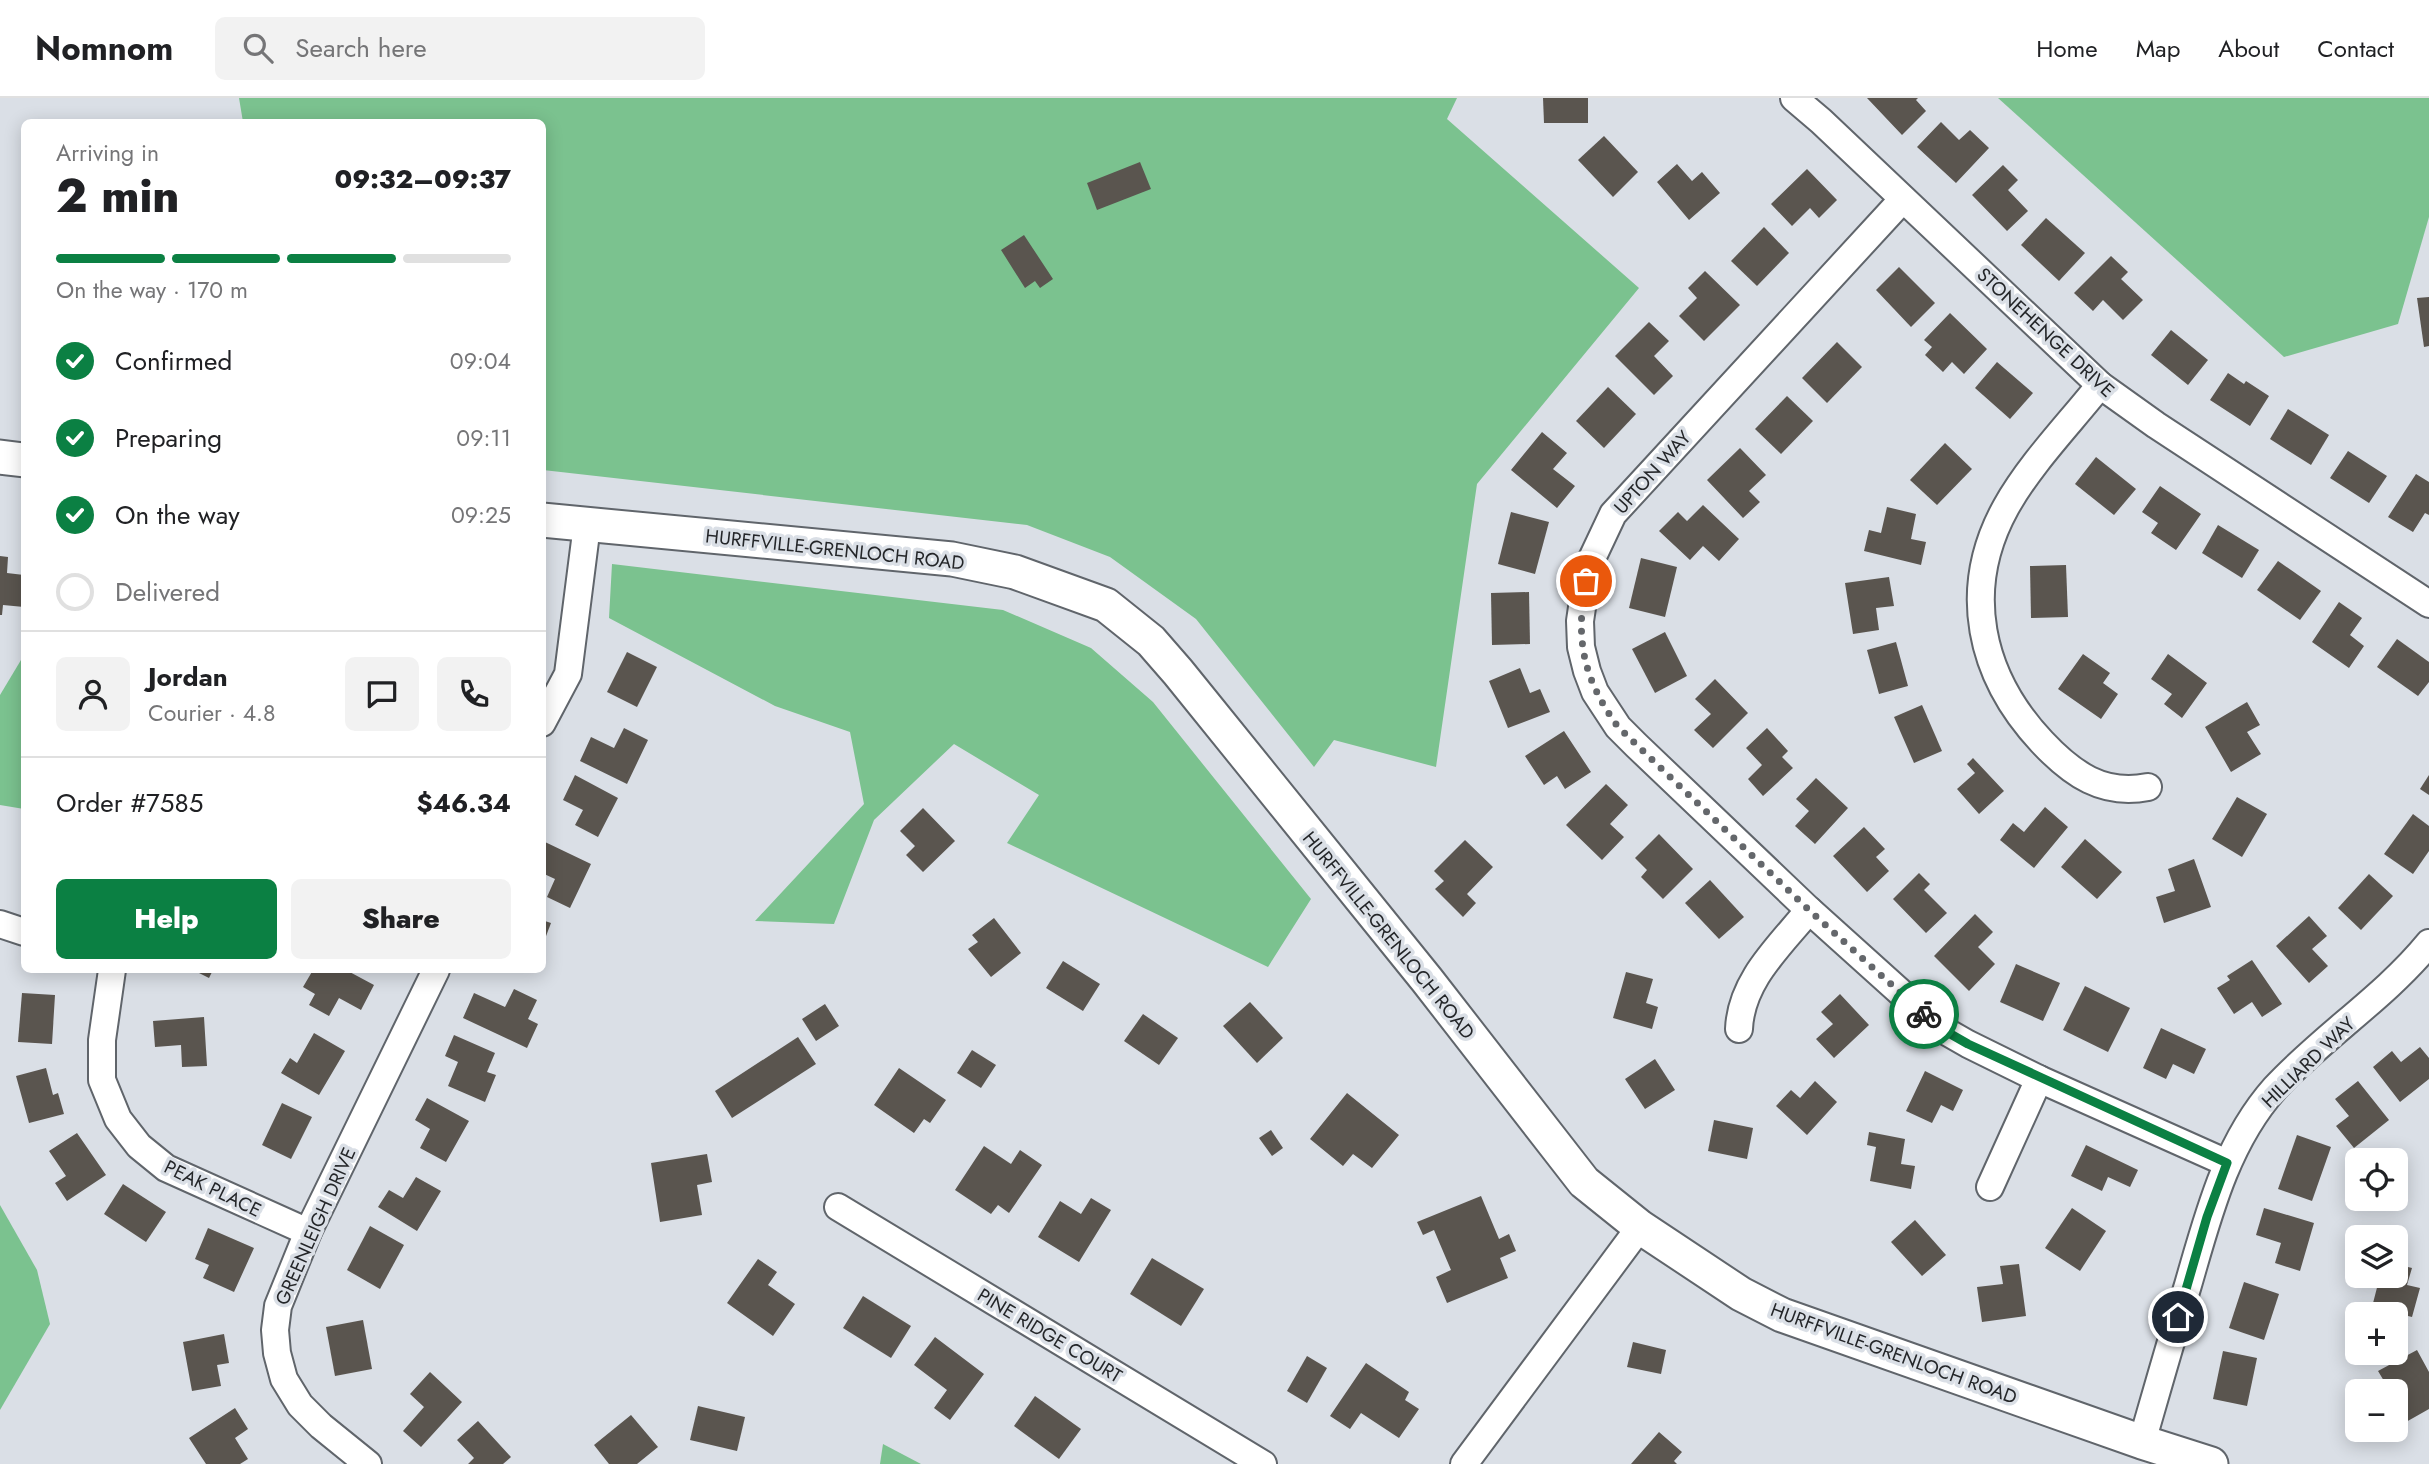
<!DOCTYPE html>
<meta charset="utf-8">
<style>
body{margin:0;font-family:Jost,sans-serif;background:#f2f2f2;color:#202124;height:100vh;display:flex;flex-direction:column;font-size:26px;white-space:nowrap}
*{box-sizing:border-box;margin:0}
p{font-size:23px;color:#757577}
.icon{flex:none;width:38px;height:38px;fill:none;stroke:currentColor;stroke-width:2;stroke-linecap:round;stroke-linejoin:round}
.map{position:relative;flex:1;overflow:hidden}
.panel{position:absolute;left:21px;top:21px;width:525px;height:854px;display:flex;flex-direction:column;background:#fff;border-radius:10px;box-shadow:0 4px 18px #0003}
.panel>*{flex:none}
.buttons{position:absolute;left:2345px;top:1050px;display:grid;gap:14px}
.buttons a{display:grid;place-items:center;width:63px;height:63px;border-radius:10px;background:#fff;box-shadow:0 4px 18px #0003;font-size:35px}
.pin{position:absolute;display:grid;place-items:center;width:60px;height:60px;color:#fff;margin:-30px;border:4px solid #fff;border-radius:50%;box-shadow:0 2px 7px #0007}
.courier{position:absolute;display:grid;place-items:center;width:70px;height:70px;margin:-35px;border:5px solid #0b8043;border-radius:50%;background:#fff;color:#222;box-shadow:0 2px 9px #0007}
.head em{font-style:normal;font-weight:800}
.head div{display:flex;flex-direction:column-reverse}
.head{display:flex;align-items:center;justify-content:space-between;height:119px;padding:0 35px}
h1{font-size:46px;font-weight:800;line-height:52px}
.bar{display:grid;grid-template-columns:repeat(4,1fr);gap:10px 7px;align-content:center;height:84px;padding:0 35px}
.bar i{height:9px;border-radius:5px;background:#e0e0e0}
.bar .current{background:#0b8043}
.bar p{grid-column:span 4}
.line{display:flex;align-items:center;gap:18px;padding:0 35px;border-top:2px solid #e0e0e0}
.line div{flex:1}
.round{display:grid;place-items:center;flex:none;width:74px;height:74px;border-radius:10px;background:#f2f2f2}
ol{padding:0 35px;list-style:none}
li{display:flex;align-items:center;gap:21px;height:77px}
li p{margin-inline-start:auto}
li .icon{padding:7px;border-radius:50%;background:#0b8043;color:#fff;stroke-width:4}
li:last-child{color:#757577}
li i{width:38px;height:38px;border:4px solid #e0e0e0;border-radius:50%}
.action{display:flex;gap:14px;margin-top:auto;padding:14px 35px}
.action a{flex:1;height:80px;border-radius:10px;background:#0b8043;color:#fff;font-size:28px;font-weight:800;line-height:80px;text-align:center}
.action a+a{background:#f2f2f2;color:#202124}
header{display:flex;align-items:center;gap:42px;box-sizing:border-box;height:98px;padding:0 35px;background:#fff;border-bottom:2px solid #e0e0e0}
header strong{font-size:33px}
nav{display:flex;gap:38px;margin-inline-start:auto;font-size:24px}
.search{width:490px;height:63px;background:#f2f2f2;display:flex;align-items:center;gap:18px;box-sizing:border-box;padding:0 24px;border-radius:10px;color:#757577;font-size:26px}
.map>svg:first-child{display:block}
.green{fill:#7bc28f}
.building{fill:#5a554f}
.lines{fill:none;stroke-linecap:round;stroke-linejoin:round}
.minor-casing{stroke:#60656b;stroke-width:30}
.major-casing{stroke:#60656b;stroke-width:37}
.minor{stroke:#fff;stroke-width:26}
.major{stroke:#fff;stroke-width:33}
.done{stroke:#64676b;stroke-width:7;stroke-dasharray:0 12.6}
.route{stroke:#0b8043;stroke-width:9}
.labels{text-anchor:middle;stroke-width:7;stroke-linejoin:round;paint-order:stroke}
.street-label{font-size:19px;fill:#242629;stroke:#dadfe6}
</style>
<header>
<strong>Nomnom</strong>
<div class="search"><svg class="icon" aria-label="search" viewBox="0 0 24 24"><circle cx="10" cy="10" r="6"/><path d="M15 15l6 6"/></svg>Search here</div>
<nav><a>Home</a><a>Map</a><a>About</a><a>Contact</a></nav>
</header>
<div class="map">
<svg width="2429" height="1366" viewBox="0 0 2429 1366">
<rect width="100%" height="100%" fill="#dadfe6"/>
<g class="green">
<polygon points="239,0 1457,0 1447,21 1639,190 1477,386 1436,669 1334,642 1314,669 1196,521 1110,459 1027,427 543,372 542,24 243,24"/>
<polygon points="1998,0 2429,0 2429,119 2398,226 2284,259"/>
<polygon points="612,466 1003,512 1091,550 1153,604 1311,801 1268,869 1007,745 1039,697 954,646 874,722 834,826 755,823 864,706 850,634 775,608 609,520"/>
<polygon points="24,557 24,711 0,707 0,597"/>
<polygon points="0,1107 37,1172 50,1226 0,1312"/>
<polygon points="883,1346 921,1366 880,1366"/>
</g>
<g class="building">
<polygon points="1543,0 1588,0 1588,25 1544,25"/>
<polygon points="1867,0 1918,0 1916,2 1926,13 1902,37"/>
<polygon points="1941,24 1959,42 1970,32 1989,50 1956,85 1917,49"/>
<polygon points="1604,38 1638,74 1613,99 1578,62"/>
<polygon points="1140,64 1151,91 1097,112 1087,85"/>
<polygon points="1677,66 1692,83 1702,74 1720,95 1689,122 1657,84"/>
<polygon points="2003,67 2018,82 2008,92 2028,113 2007,133 1972,97"/>
<polygon points="1807,71 1837,102 1819,120 1810,110 1792,128 1771,106"/>
<polygon points="2046,120 2085,155 2059,183 2021,147"/>
<polygon points="1764,129 1789,155 1757,188 1731,163"/>
<polygon points="1024,137 1053,181 1040,190 1035,183 1025,190 1001,152"/>
<polygon points="2111,158 2128,174 2121,181 2143,202 2123,222 2103,202 2093,213 2074,195"/>
<polygon points="1899,169 1935,205 1911,229 1876,192"/>
<polygon points="1705,173 1740,207 1704,243 1679,218 1697,200 1688,190"/>
<polygon points="2429,199 2429,248 2424,249 2417,200"/>
<polygon points="1950,215 1987,251 1964,276 1952,264 1943,274 1925,257 1932,249 1924,242"/>
<polygon points="1649,224 1669,243 1654,258 1673,278 1654,297 1615,258"/>
<polygon points="2171,232 2208,262 2188,287 2151,257"/>
<polygon points="1837,244 1862,269 1827,305 1802,280"/>
<polygon points="1997,264 2033,295 2010,321 1975,290"/>
<polygon points="2228,275 2244,286 2246,283 2269,298 2250,328 2210,302"/>
<polygon points="1608,289 1636,316 1604,350 1576,323"/>
<polygon points="1787,298 1813,323 1781,356 1755,331"/>
<polygon points="2288,311 2329,337 2311,367 2270,341"/>
<polygon points="1542,334 1567,355 1553,371 1575,388 1557,410 1511,372"/>
<polygon points="1945,345 1972,371 1937,407 1910,382"/>
<polygon points="1740,350 1766,377 1749,393 1760,404 1743,420 1707,382"/>
<polygon points="2348,353 2387,378 2369,405 2330,380"/>
<polygon points="2096,359 2136,391 2114,417 2075,386"/>
<polygon points="2416,376 2429,384 2429,417 2425,415 2413,434 2388,419"/>
<polygon points="2160,388 2201,416 2176,452 2151,435 2158,425 2142,414"/>
<polygon points="1703,407 1739,441 1719,463 1703,448 1690,462 1659,433 1678,414 1687,423"/>
<polygon points="1887,409 1916,416 1911,441 1926,444 1921,467 1864,453 1869,432 1881,435"/>
<polygon points="1511,414 1549,424 1535,476 1498,466"/>
<polygon points="2218,427 2259,452 2242,480 2202,455"/>
<polygon points="0,458 8,459 7,475 24,477 24,509 3,507 2,517 0,517"/>
<polygon points="1641,460 1677,469 1665,519 1629,510"/>
<polygon points="2278,463 2321,493 2300,522 2257,492"/>
<polygon points="2066,467 2068,519 2031,520 2030,468"/>
<polygon points="1889,479 1894,508 1876,510 1879,532 1853,536 1845,485"/>
<polygon points="1529,494 1530,546 1492,547 1491,495"/>
<polygon points="2339,504 2362,520 2350,537 2364,548 2349,570 2312,544"/>
<polygon points="1665,534 1687,578 1655,595 1632,551"/>
<polygon points="2397,541 2429,564 2429,584 2418,598 2377,569"/>
<polygon points="1896,544 1908,588 1879,596 1867,552"/>
<polygon points="627,554 657,569 637,609 607,594"/>
<polygon points="2083,556 2110,575 2103,585 2118,596 2101,621 2058,591"/>
<polygon points="2168,556 2207,585 2182,620 2164,606 2172,596 2151,581"/>
<polygon points="1520,570 1530,595 1540,591 1550,614 1508,630 1489,583"/>
<polygon points="1715,581 1748,615 1713,650 1694,632 1711,616 1695,601"/>
<polygon points="2247,604 2260,627 2247,634 2261,656 2231,674 2205,629"/>
<polygon points="1922,607 1942,653 1914,665 1894,619"/>
<polygon points="624,630 648,642 627,686 580,663 591,639 614,650"/>
<polygon points="1767,630 1788,653 1782,659 1793,670 1763,698 1748,681 1762,667 1746,650"/>
<polygon points="1564,633 1591,674 1565,691 1557,678 1544,687 1525,658"/>
<polygon points="1973,660 2004,693 1979,716 1957,691 1975,675 1967,666"/>
<polygon points="575,677 618,700 598,739 575,727 583,712 563,702"/>
<polygon points="2429,677 2429,697 2420,691"/>
<polygon points="1816,680 1848,710 1815,746 1795,728 1809,713 1796,701"/>
<polygon points="1606,686 1628,707 1610,726 1624,739 1602,762 1566,727"/>
<polygon points="2237,699 2267,716 2242,759 2212,741"/>
<polygon points="2045,709 2068,729 2034,770 2000,742 2013,725 2024,734"/>
<polygon points="923,710 955,743 923,774 906,757 915,748 900,733"/>
<polygon points="2413,716 2429,728 2429,753 2413,776 2384,756"/>
<polygon points="1864,729 1885,751 1876,759 1889,773 1867,794 1833,758"/>
<polygon points="1659,736 1693,771 1663,801 1641,779 1647,772 1635,760"/>
<polygon points="2085,741 2122,774 2097,801 2061,769"/>
<polygon points="1465,742 1493,769 1467,796 1476,805 1463,819 1435,791 1444,783 1434,773"/>
<polygon points="545,744 591,766 570,810 547,799 555,781 542,775 542,748"/>
<polygon points="2194,761 2211,809 2164,825 2156,799 2175,793 2168,771"/>
<polygon points="1919,775 1930,786 1924,792 1947,815 1926,835 1893,801"/>
<polygon points="2369,776 2393,798 2361,832 2338,810"/>
<polygon points="1710,782 1744,819 1719,841 1685,805"/>
<polygon points="1975,816 1993,834 1978,849 1995,866 1969,893 1934,858"/>
<polygon points="2309,818 2327,838 2312,851 2328,868 2309,885 2276,848"/>
<polygon points="994,820 1021,855 991,879 968,851 978,844 972,837"/>
<polygon points="542,822 551,825 543,846 542,846"/>
<polygon points="2252,862 2282,906 2262,919 2252,904 2234,916 2217,890 2230,882 2227,878"/>
<polygon points="1063,863 1100,886 1083,913 1046,890"/>
<polygon points="2016,866 2060,885 2043,923 2000,904"/>
<polygon points="193,872 213,872 209,880"/>
<polygon points="313,872 346,872 374,887 361,912 339,900 329,918 309,907 315,896 303,889"/>
<polygon points="1626,874 1653,881 1646,905 1658,909 1652,931 1613,920"/>
<polygon points="2085,888 2130,910 2108,954 2063,932"/>
<polygon points="514,891 537,902 528,921 538,926 527,950 463,920 474,895 505,909"/>
<polygon points="22,895 55,897 52,946 18,944"/>
<polygon points="1840,896 1869,927 1834,960 1816,941 1833,926 1821,914"/>
<polygon points="1250,904 1283,940 1257,965 1223,928"/>
<polygon points="825,906 839,928 816,943 802,921"/>
<polygon points="1143,916 1178,940 1159,967 1124,943"/>
<polygon points="204,919 207,968 182,969 181,947 155,949 153,923"/>
<polygon points="2161,930 2206,951 2194,976 2173,966 2166,981 2143,970"/>
<polygon points="314,935 345,953 319,997 281,975 290,960 297,965"/>
<polygon points="454,937 495,955 487,974 496,977 485,1004 448,988 458,964 445,958"/>
<polygon points="798,939 816,966 732,1020 715,993"/>
<polygon points="2420,949 2429,960 2429,981 2400,1004 2373,969 2392,953 2401,964"/>
<polygon points="972,952 996,967 981,990 957,975"/>
<polygon points="1655,961 1675,992 1645,1011 1625,981"/>
<polygon points="46,970 53,997 58,995 64,1016 29,1025 16,978"/>
<polygon points="899,970 946,1002 930,1025 924,1021 914,1035 874,1007"/>
<polygon points="1925,973 1963,992 1953,1013 1941,1007 1932,1025 1906,1013"/>
<polygon points="1815,983 1837,1004 1807,1037 1776,1008 1791,992 1800,1000"/>
<polygon points="2358,983 2389,1022 2354,1050 2336,1028 2349,1018 2335,1001"/>
<polygon points="1347,995 1399,1037 1372,1070 1353,1056 1343,1068 1310,1041"/>
<polygon points="427,1000 469,1023 446,1064 420,1050 430,1031 415,1022"/>
<polygon points="282,1005 312,1019 291,1061 262,1047"/>
<polygon points="1714,1022 1753,1030 1747,1061 1708,1053"/>
<polygon points="1271,1032 1283,1050 1272,1058 1259,1040"/>
<polygon points="1869,1034 1905,1041 1901,1066 1915,1068 1911,1091 1870,1083 1876,1049 1867,1047"/>
<polygon points="77,1035 106,1077 67,1103 55,1085 66,1078 49,1053"/>
<polygon points="2297,1037 2331,1049 2312,1103 2278,1091"/>
<polygon points="2086,1047 2138,1072 2130,1089 2108,1079 2102,1093 2071,1078"/>
<polygon points="984,1048 1011,1066 1020,1052 1042,1067 1009,1115 998,1107 991,1116 955,1092"/>
<polygon points="707,1056 712,1084 697,1087 702,1117 660,1124 651,1065"/>
<polygon points="416,1079 441,1093 417,1133 378,1109 389,1092 403,1100"/>
<polygon points="123,1086 166,1114 146,1144 104,1116"/>
<polygon points="1481,1098 1499,1141 1509,1136 1516,1153 1500,1160 1508,1180 1447,1205 1436,1179 1451,1172 1434,1132 1423,1137 1417,1124"/>
<polygon points="1091,1100 1111,1112 1079,1164 1038,1139 1060,1103 1081,1116"/>
<polygon points="2072,1110 2106,1133 2080,1173 2045,1150"/>
<polygon points="2264,1110 2314,1125 2300,1173 2275,1165 2281,1145 2256,1137"/>
<polygon points="1915,1122 1946,1157 1922,1178 1891,1144"/>
<polygon points="370,1128 404,1147 380,1191 347,1172"/>
<polygon points="208,1130 254,1150 234,1194 203,1180 209,1167 195,1161"/>
<polygon points="1152,1160 1204,1191 1181,1228 1130,1196"/>
<polygon points="758,1161 777,1174 768,1187 795,1206 773,1238 727,1205"/>
<polygon points="2019,1166 2026,1218 1982,1224 1977,1189 2003,1186 2000,1168"/>
<polygon points="2396,1166 2412,1170 2407,1187 2420,1190 2412,1219 2372,1209 2380,1178 2396,1178"/>
<polygon points="2244,1184 2279,1196 2264,1242 2229,1230"/>
<polygon points="863,1198 911,1228 891,1260 843,1230"/>
<polygon points="363,1222 372,1271 335,1278 326,1229"/>
<polygon points="224,1236 229,1265 217,1267 221,1288 192,1293 183,1244"/>
<polygon points="935,1239 984,1276 950,1322 934,1310 947,1292 914,1267"/>
<polygon points="1633,1244 1666,1252 1661,1276 1627,1269"/>
<polygon points="2417,1252 2429,1274 2429,1311 2406,1324 2396,1304 2396,1293 2390,1293 2378,1273"/>
<polygon points="2223,1253 2257,1260 2247,1308 2213,1301"/>
<polygon points="1307,1258 1327,1270 1307,1305 1287,1293"/>
<polygon points="1366,1265 1409,1294 1405,1302 1419,1311 1399,1340 1361,1315 1350,1331 1330,1318"/>
<polygon points="430,1274 462,1304 421,1349 403,1333 424,1309 410,1296"/>
<polygon points="1035,1298 1081,1331 1059,1361 1014,1328"/>
<polygon points="698,1308 745,1319 737,1353 690,1342"/>
<polygon points="235,1310 248,1331 235,1340 248,1361 240,1366 206,1366 189,1340"/>
<polygon points="631,1317 658,1349 637,1366 609,1366 594,1347"/>
<polygon points="478,1323 511,1359 503,1366 468,1366 474,1360 457,1342"/>
<polygon points="1659,1334 1682,1354 1674,1363 1677,1366 1631,1366"/>
</g>
<g class="lines">
<g class="minor-casing">
<g id="minor">
<polyline points="1794,0 1821,23 2100,287 2156,327 2429,506"/>
<polyline points="1903,101 1613,416 1588,469 1580,523 1581,549 1587,573 1595,594 1618,629 1636,647 1809,812 1940,930 1968,946 2039,981 2227,1065"/>
<path d="M 2100,287 C 2069,326 2030,366 2006,409 C 1960,492 1980,578 2042,644 C 2072,676 2103,698 2148,689"/>
<polyline points="542,625 568,576 587,427"/>
<polyline points="0,826 24,834"/>
<polyline points="112,872 102,942 102,982 118,1021 139,1048 166,1070 308,1134"/>
<path d="M 1739,931 C 1741,882 1780,848 1809,812"/>
<polyline points="1990,1089 2039,981"/>
<polyline points="838,1109 1263,1366"/>
<path d="M 2142,1344 C 2157,1292 2172,1239 2188,1187 C 2208,1118 2226,1045 2275,990 C 2323,938 2384,900 2429,845"/>
<polyline points="368,1366 321,1328 300,1307 284,1281 277,1255 275,1232 278,1208 308,1134 436,872"/>
<polyline points="1464,1366 1640,1129"/>
</g>
</g>
<g class="major-casing">
<g id="major">
<polyline points="0,359 24,362"/>
<polyline points="542,422 952,461 1015,474 1106,507 1151,543 1178,574 1427,882 1584,1084 1640,1129 1741,1196 1782,1217 2142,1344 2211,1366"/>
</g>
</g>
<use href="#minor" class="minor"/>
<use href="#major" class="major"/>
</g>
<g class="lines">
<path class="done" d="M 1586,483 C 1575,542 1583,580 1618,629 L 1809,812 L 1924,916"/>
<polyline class="route" points="1924,916 1940,930 1968,946 2227,1065 2207,1119 2178,1219"/>
</g>
<g class="labels">
<g class="street-label">
<text transform="translate(2046 234) rotate(43)" y="7">STONEHENGE DRIVE</text>
<text transform="translate(1652 374) rotate(-48)" y="7">UPTON WAY</text>
<text transform="translate(835 451) rotate(6)" y="7">HURFFVILLE-GRENLOCH ROAD</text>
<text transform="translate(1389 837) rotate(51)" y="7">HURFFVILLE-GRENLOCH ROAD</text>
<text transform="translate(2308 964) rotate(-44)" y="7">HILLIARD WAY</text>
<text transform="translate(213 1090) rotate(26)" y="7">PEAK PLACE</text>
<text transform="translate(315 1128) rotate(-66)" y="7">GREENLEIGH DRIVE</text>
<text transform="translate(1050 1237) rotate(31)" y="7">PINE RIDGE COURT</text>
<text transform="translate(1894 1255) rotate(20)" y="7">HURFFVILLE-GRENLOCH ROAD</text>
</g>
</g>
</svg>
<div class="buttons">
<a><svg class="icon" aria-label="locate" viewBox="0 0 24 24"><circle cx="12" cy="12" r="6"/><path d="M12 2v4M12 18v4M2 12h4M18 12h4"/></svg></a>
<a><svg class="icon" aria-label="layers" viewBox="0 0 24 24"><path d="M12 4l9 5-9 5-9-5zM3 14l9 5 9-5"/></svg></a>
<a>+</a>
<a>−</a>
</div>
<div class="pin" style="left:1586px;top:483px;background:#ea580c"><svg class="icon" aria-label="bag" viewBox="0 0 24 24"><path d="M5 8h14l-1 12H6zM9 8a3 3 0 0 1 6 0"/></svg></div>
<div class="pin" style="left:2178px;top:1219px;background:#1f2937"><svg class="icon" aria-label="home" viewBox="0 0 24 24"><path d="M3 11l9-7 9 7M6 9v11h12V9"/></svg></div>
<div class="courier" style="left:1924px;top:916px"><svg class="icon" aria-label="bike" viewBox="0 0 24 24"><circle cx="6" cy="16" r="4"/><circle cx="18" cy="16" r="4"/><path d="M6 16l4-8h5l3 8M10 8l3 8H6M13 5h3"/></svg></div>
<section class="panel">
<div class="head"><div><h1>2 min</h1><p>Arriving in</p></div><em>09:32–09:37</em></div>
<div class="bar"><i class="current"></i><i class="current"></i><i class="current"></i><i></i><p>On the way · 170 m</p></div>
<ol>
<li><svg class="icon" aria-label="check" viewBox="0 0 24 24"><path d="M5 12l5 5 9-10"/></svg>Confirmed<p>09:04</p></li>
<li><svg class="icon" aria-label="check" viewBox="0 0 24 24"><path d="M5 12l5 5 9-10"/></svg>Preparing<p>09:11</p></li>
<li><svg class="icon" aria-label="check" viewBox="0 0 24 24"><path d="M5 12l5 5 9-10"/></svg>On the way<p>09:25</p></li>
<li><i></i>Delivered</li>
</ol>
<div class="line" style="height:126px"><a class="round"><svg class="icon" aria-label="person" viewBox="0 0 24 24"><circle cx="12" cy="8" r="4"/><path d="M4 21q1-7 8-7t8 7"/></svg></a><div><b>Jordan</b><p>Courier · 4.8</p></div><a class="round"><svg class="icon" aria-label="chat" viewBox="0 0 24 24"><path d="M4 5h16v11H9l-5 4z"/></svg></a><a class="round"><svg class="icon" aria-label="phone" viewBox="0 0 24 24"><path d="M5 4h4l2 5-3 2q2 4 5 5l2-3 5 2v4C11 20 4 13 5 4z"/></svg></a></div>
<div class="line" style="height:91px"><div>Order #7585</div><b>$46.34</b></div>
<div class="action"><a>Help</a><a>Share</a></div>
</section>
</div>
